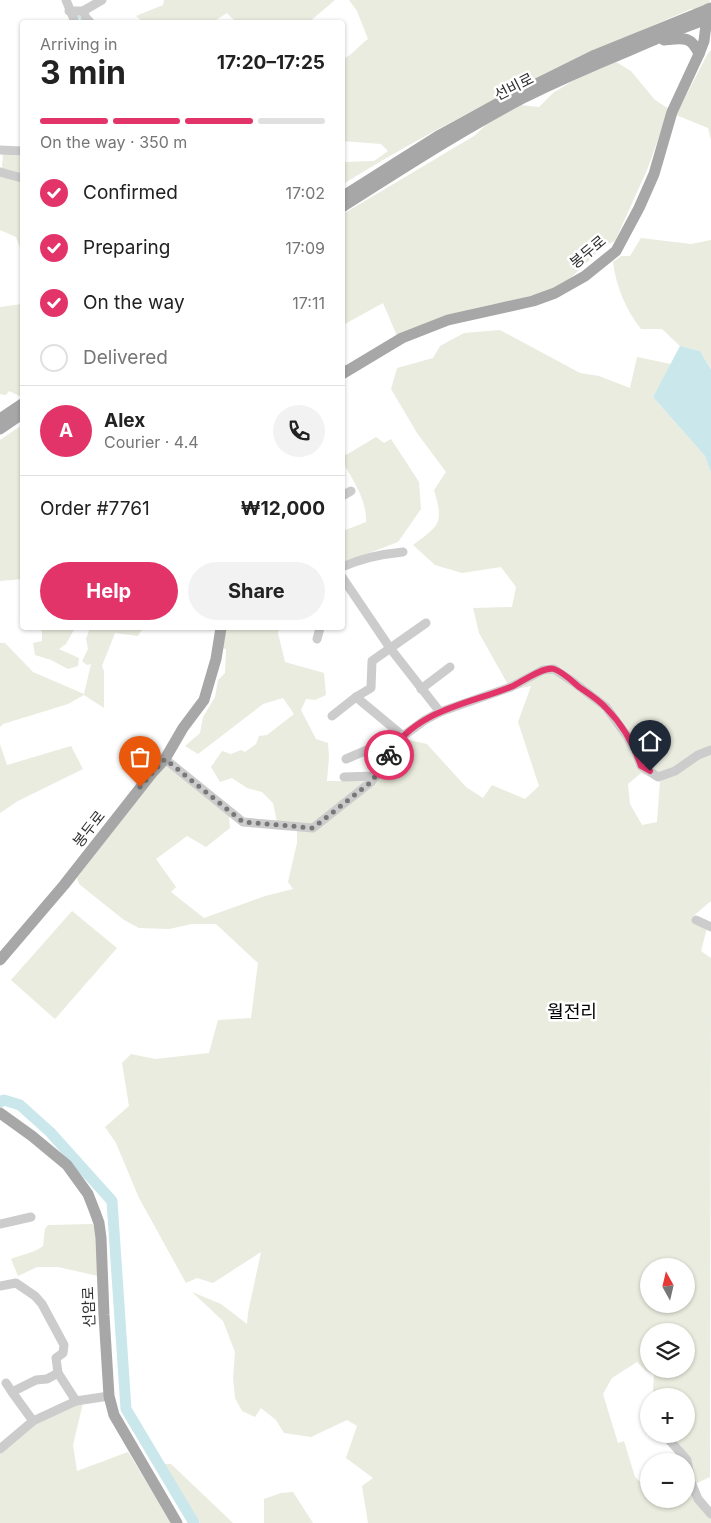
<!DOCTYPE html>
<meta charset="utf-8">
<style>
body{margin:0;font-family:Inter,"Noto Sans KR",sans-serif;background:#f2f2f2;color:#222;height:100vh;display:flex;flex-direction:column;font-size:19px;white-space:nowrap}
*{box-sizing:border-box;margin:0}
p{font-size:16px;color:#767676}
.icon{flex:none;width:28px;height:28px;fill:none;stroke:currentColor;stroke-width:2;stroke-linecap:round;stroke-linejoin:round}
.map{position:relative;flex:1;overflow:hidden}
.drawer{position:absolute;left:20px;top:20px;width:325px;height:610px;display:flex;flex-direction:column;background:#fff;border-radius:5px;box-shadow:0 1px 4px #0004}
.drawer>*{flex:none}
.needle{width:32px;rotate:352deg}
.buttons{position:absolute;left:640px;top:1258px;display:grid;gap:10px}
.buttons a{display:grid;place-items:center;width:55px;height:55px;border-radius:50%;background:#fff;box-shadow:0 1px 4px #0004;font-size:25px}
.pin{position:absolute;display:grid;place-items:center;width:42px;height:42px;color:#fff;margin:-51px -21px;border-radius:50% 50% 50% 0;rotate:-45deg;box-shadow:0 0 5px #0007}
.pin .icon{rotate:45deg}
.courier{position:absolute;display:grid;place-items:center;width:50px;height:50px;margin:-25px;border:4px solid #e3346a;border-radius:50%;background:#fff;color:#222;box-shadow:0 1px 6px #0007}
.headline em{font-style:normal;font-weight:700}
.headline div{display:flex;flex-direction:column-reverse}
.headline{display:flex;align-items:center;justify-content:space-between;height:85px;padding:0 20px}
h1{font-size:32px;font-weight:700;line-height:38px}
.bar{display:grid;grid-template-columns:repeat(4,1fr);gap:8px 5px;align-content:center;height:60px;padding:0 20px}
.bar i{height:6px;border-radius:4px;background:#e0e0e0}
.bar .on{background:#e3346a}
.bar p{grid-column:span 4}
.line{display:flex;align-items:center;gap:12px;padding:0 20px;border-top:1px solid #e0e0e0}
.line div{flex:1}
.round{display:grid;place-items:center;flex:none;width:52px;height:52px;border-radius:26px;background:#f2f2f2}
ol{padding:0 20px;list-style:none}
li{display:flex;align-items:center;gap:15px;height:55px}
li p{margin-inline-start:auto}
li .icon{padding:5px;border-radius:50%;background:#e3346a;color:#fff;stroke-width:4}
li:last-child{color:#767676}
li i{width:28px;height:28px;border:2px solid #e0e0e0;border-radius:50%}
.action{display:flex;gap:10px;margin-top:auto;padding:10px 20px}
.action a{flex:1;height:58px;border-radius:30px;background:#e3346a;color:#fff;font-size:20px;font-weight:700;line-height:58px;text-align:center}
.action a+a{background:#f2f2f2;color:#222}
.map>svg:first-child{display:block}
.green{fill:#e9ecde;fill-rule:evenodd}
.water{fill:#cae7ec}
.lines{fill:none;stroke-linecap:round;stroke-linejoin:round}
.stream{stroke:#cae7ec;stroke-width:2}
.river{stroke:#cae7ec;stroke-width:11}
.minor{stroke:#ccc;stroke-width:9}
.major{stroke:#a7a7a7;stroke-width:11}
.done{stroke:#787878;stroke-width:5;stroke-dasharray:0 9}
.route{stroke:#e3346a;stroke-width:6}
.labels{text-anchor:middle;stroke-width:5;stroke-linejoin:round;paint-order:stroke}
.street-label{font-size:15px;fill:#2f2f2f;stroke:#fff}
.quarter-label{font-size:18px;fill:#000;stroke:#fff}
</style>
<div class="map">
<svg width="711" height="1523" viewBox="0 0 711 1523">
<rect width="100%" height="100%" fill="#fff"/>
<g class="green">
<polygon points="164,0 335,0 309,22 236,22 227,13 213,22 143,22 136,16 163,5"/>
<path d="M 349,0 L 710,0 L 711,11 L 691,9 C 571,60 453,116 343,184 L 343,162 L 374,161 L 388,151 L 381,144 L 343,141 L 343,59 C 354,54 358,46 368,39 L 357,11 Z"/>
<polygon points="711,50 711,140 708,128 676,115 708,53"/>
<path d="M 616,62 L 631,71 L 655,100 L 669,109 L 647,170 L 615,241 C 594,249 580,275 558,286 C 532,299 501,301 473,309 C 447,316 422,327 397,336 L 383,303 L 343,325 L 343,214 L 474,136 L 489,122 L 520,105 L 539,107 L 553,93 L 581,76 Z"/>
<polygon points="3,154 22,156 22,253 16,237 0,230 0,168 2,167"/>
<path d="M 641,238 L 691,244 L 711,240 L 711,368 L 700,351 L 680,346 L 662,329 L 641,329 C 626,310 616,286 613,262 L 621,256 L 630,256 Z"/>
<polygon points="22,304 22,397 9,391 6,395 0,394 0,307"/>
<path d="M 500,330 L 580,373 L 599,376 L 630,388 L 637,357 L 671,364 L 653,397 L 705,456 L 711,473 L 711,901 L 691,918 L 707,928 L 701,951 L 711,958 L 710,1477 L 695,1484 L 688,1458 L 667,1434 L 686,1434 L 686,1396 L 658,1396 L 653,1391 L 654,1375 L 646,1371 L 637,1362 L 612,1378 L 603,1394 L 618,1443 L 624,1441 L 635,1477 L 649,1490 L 649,1499 L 658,1499 L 661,1501 L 663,1499 L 686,1499 L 686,1465 C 691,1487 695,1502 711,1518 L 711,1523 L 368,1523 L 362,1486 L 373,1478 L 346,1458 L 357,1426 L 347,1420 L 311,1437 L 284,1433 L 276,1420 L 261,1408 L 255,1417 L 242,1411 L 235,1398 L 233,1378 L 235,1352 L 223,1321 L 192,1292 L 221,1304 L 247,1324 L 248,1313 L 261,1252 L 213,1283 L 197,1278 L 186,1283 L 139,1198 L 116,1143 L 105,1127 L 129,1106 L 122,1063 L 131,1054 L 155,1059 L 209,1053 L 218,1020 L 251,1018 L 258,963 L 216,924 L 192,924 L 169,929 L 139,928 L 124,920 L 79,884 L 77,878 L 165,764 L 229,815 L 230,828 L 206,847 L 187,836 L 156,859 L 176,887 L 171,892 L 204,918 L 265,896 L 293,889 L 288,882 L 297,843 L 297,831 L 278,827 L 273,803 L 262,792 L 247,788 L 232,778 L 220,782 L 211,767 L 222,751 L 231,754 L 241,750 L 245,752 L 256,744 L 259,736 L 267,735 L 294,714 L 283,698 L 263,704 L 198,754 L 185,746 L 200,733 L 203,717 L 215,697 L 218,680 L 225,673 L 226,649 L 221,648 L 225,628 L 279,628 L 278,633 L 285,662 L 324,673 L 326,695 L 315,700 L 306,699 L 301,710 L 316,739 L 328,743 L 329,757 L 327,781 L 369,781 L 382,772 L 404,739 L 427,744 L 466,787 L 483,798 L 492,785 L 525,799 L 539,786 L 518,722 L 531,686 L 511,690 L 479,633 L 473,608 L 512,607 L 516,587 L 501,567 L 462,573 L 435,565 L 413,545 C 440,525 444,523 434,490 L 446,472 L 417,433 L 391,389 L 397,368 L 433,358 L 440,346 L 464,333 ZM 641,773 L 660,781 L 657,822 L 642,825 L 630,804 L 628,784 ZM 649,1266 L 686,1266 L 686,1304 L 649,1304 ZM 649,1331 L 686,1331 L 686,1369 L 649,1369 Z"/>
<polygon points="22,425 22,579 0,581 0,440"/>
<path d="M 376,437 L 384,443 L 391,439 L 419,482 L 421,509 L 398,542 L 343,563 L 343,531 L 366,522 C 367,501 354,482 344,464 L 343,465 L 342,449 L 346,455 Z"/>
<polygon points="40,628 75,628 66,644 59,649 79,658 78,666 68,669 51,660 35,655 33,643 42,641 42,632"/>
<polygon points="90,628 143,628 138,636 115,633 102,666 104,671 104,708 84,695 68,704 3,724 0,727 0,643 5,643 33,672 84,694 91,664 87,665 82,661 88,649 86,639"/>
<polygon points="0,744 7,765 71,746 83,769 18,801 0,813"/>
<polygon points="72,911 117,948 55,1019 11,980"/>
<path d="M 93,1224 L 97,1238 L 98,1276 L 58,1267 L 37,1267 L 18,1276 L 11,1259 C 20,1255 37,1252 43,1246 L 45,1229 L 48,1225 Z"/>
<polygon points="83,1403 73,1445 77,1471 128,1452 172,1523 0,1523 0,1451 33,1424 69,1407"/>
<polygon points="162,1464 171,1464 233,1523 200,1523"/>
<polygon points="293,1492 313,1523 264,1523 264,1499 281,1493"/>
</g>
<polygon class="water" points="680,346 700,351 711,369 711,473 705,456 653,397"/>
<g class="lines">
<polyline class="stream" points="77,15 84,22"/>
<polyline class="river" points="0,1102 4,1100 20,1105 50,1132 112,1201 126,1409 194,1523"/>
<g class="minor">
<polyline points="66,0 75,22"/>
<polyline points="69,11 83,11 102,0"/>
<polyline points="83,11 86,18 90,22"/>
<polyline points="0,150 22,151"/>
<polyline points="0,172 22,178"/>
<polyline points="342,496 351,491"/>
<path d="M 342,567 C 362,558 382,554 403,552"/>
<polyline points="342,577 390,648 440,712"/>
<polyline points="317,639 320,628"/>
<polyline points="421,689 450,667"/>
<polyline points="356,697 371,688 372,661 426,623"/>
<polyline points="332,716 356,697 403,736"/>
<polyline points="165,759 243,822 313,828 371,782 383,766 393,748 403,736 425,720 440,712 511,687 543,670 554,669 572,681 606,707 627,736 636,752 641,766 658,777 675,771 698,755 711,750"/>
<polyline points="346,759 367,750 383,766"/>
<polyline points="344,777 376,776"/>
<polyline points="696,920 711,927"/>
<polyline points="0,1224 31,1217"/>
<polyline points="0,1286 16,1283 35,1296 42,1304 64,1345 63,1353 56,1358 58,1373"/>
<polyline points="6,1383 12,1392 36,1380 47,1379 58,1373 76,1401 109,1396"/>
<polyline points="12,1392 33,1421"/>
<polyline points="664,1434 687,1460 691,1482 698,1499 711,1514"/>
<polyline points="0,1449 33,1421 76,1401"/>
</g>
<g class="major">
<path d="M 664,40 C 682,38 691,35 699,54"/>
<polyline points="342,197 440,135 502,101 595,55 711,8"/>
<path d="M 342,207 C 402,169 462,130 525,97 C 558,81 592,66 626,52 C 654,40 682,27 711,18"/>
<polyline points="342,374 402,338 448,320 533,301 555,293 585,276 616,251 639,208 654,174 672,112 699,54 704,41 708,9"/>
<polyline points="0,419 22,404"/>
<polyline points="0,429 22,414"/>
<polyline points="0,960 64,885 152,773 165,759 183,728 204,700 216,659 221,628"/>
<polyline points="0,1113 32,1136 67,1165 88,1194 95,1212 99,1223 101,1238 104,1315 109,1396 114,1415 177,1523"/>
</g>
</g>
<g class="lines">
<polyline class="done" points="140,787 152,773 165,759 243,822 313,828 371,782 383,766 389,755"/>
<path class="route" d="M 389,755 C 414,710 470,704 513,686 C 523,681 544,666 554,669 C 563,672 572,681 579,687 C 588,693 599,700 606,708 C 622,724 634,745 641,766 L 650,771"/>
</g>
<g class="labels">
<g class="street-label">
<text transform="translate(514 87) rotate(-27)" y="5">선비로</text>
<text transform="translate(588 252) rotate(-40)" y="5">봉두로</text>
<text transform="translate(89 829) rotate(-52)" y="5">봉두로</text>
<text transform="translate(89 1307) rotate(-92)" y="5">선암로</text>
</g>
<g class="quarter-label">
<text x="572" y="1018">월전리</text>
</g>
</g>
</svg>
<div class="buttons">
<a><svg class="needle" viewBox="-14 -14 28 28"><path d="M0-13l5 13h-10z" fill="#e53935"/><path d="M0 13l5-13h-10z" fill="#767676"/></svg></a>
<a><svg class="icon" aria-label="layers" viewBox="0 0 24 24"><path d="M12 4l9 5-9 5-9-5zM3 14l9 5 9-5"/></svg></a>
<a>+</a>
<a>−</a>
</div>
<div class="pin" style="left:140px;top:787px;background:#ea580c"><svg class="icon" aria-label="bag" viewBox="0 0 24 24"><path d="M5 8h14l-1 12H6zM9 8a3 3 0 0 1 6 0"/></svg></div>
<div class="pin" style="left:650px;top:771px;background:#1f2937"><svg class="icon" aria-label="home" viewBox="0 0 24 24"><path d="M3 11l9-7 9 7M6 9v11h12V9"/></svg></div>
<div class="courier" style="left:389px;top:755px"><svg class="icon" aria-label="bike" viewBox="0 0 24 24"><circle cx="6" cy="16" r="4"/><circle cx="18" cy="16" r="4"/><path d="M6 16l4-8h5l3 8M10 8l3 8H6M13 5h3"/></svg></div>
<section class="drawer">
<div class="headline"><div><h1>3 min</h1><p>Arriving in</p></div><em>17:20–17:25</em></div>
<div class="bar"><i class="on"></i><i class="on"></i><i class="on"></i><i></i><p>On the way · 350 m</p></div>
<ol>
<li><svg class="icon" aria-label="check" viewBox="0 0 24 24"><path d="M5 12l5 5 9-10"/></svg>Confirmed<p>17:02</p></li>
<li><svg class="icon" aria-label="check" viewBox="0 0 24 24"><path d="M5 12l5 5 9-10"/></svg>Preparing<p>17:09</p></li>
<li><svg class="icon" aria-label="check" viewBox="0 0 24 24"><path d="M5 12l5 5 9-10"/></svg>On the way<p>17:11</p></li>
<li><i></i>Delivered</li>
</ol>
<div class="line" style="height:90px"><b class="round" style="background:#e3346a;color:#fff">A</b><div><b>Alex</b><p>Courier · 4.4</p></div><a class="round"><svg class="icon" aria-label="phone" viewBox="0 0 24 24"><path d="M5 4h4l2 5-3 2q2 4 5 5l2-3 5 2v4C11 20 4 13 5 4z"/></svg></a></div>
<div class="line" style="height:65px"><div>Order #7761</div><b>₩12,000</b></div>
<div class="action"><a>Help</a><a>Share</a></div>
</section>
</div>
